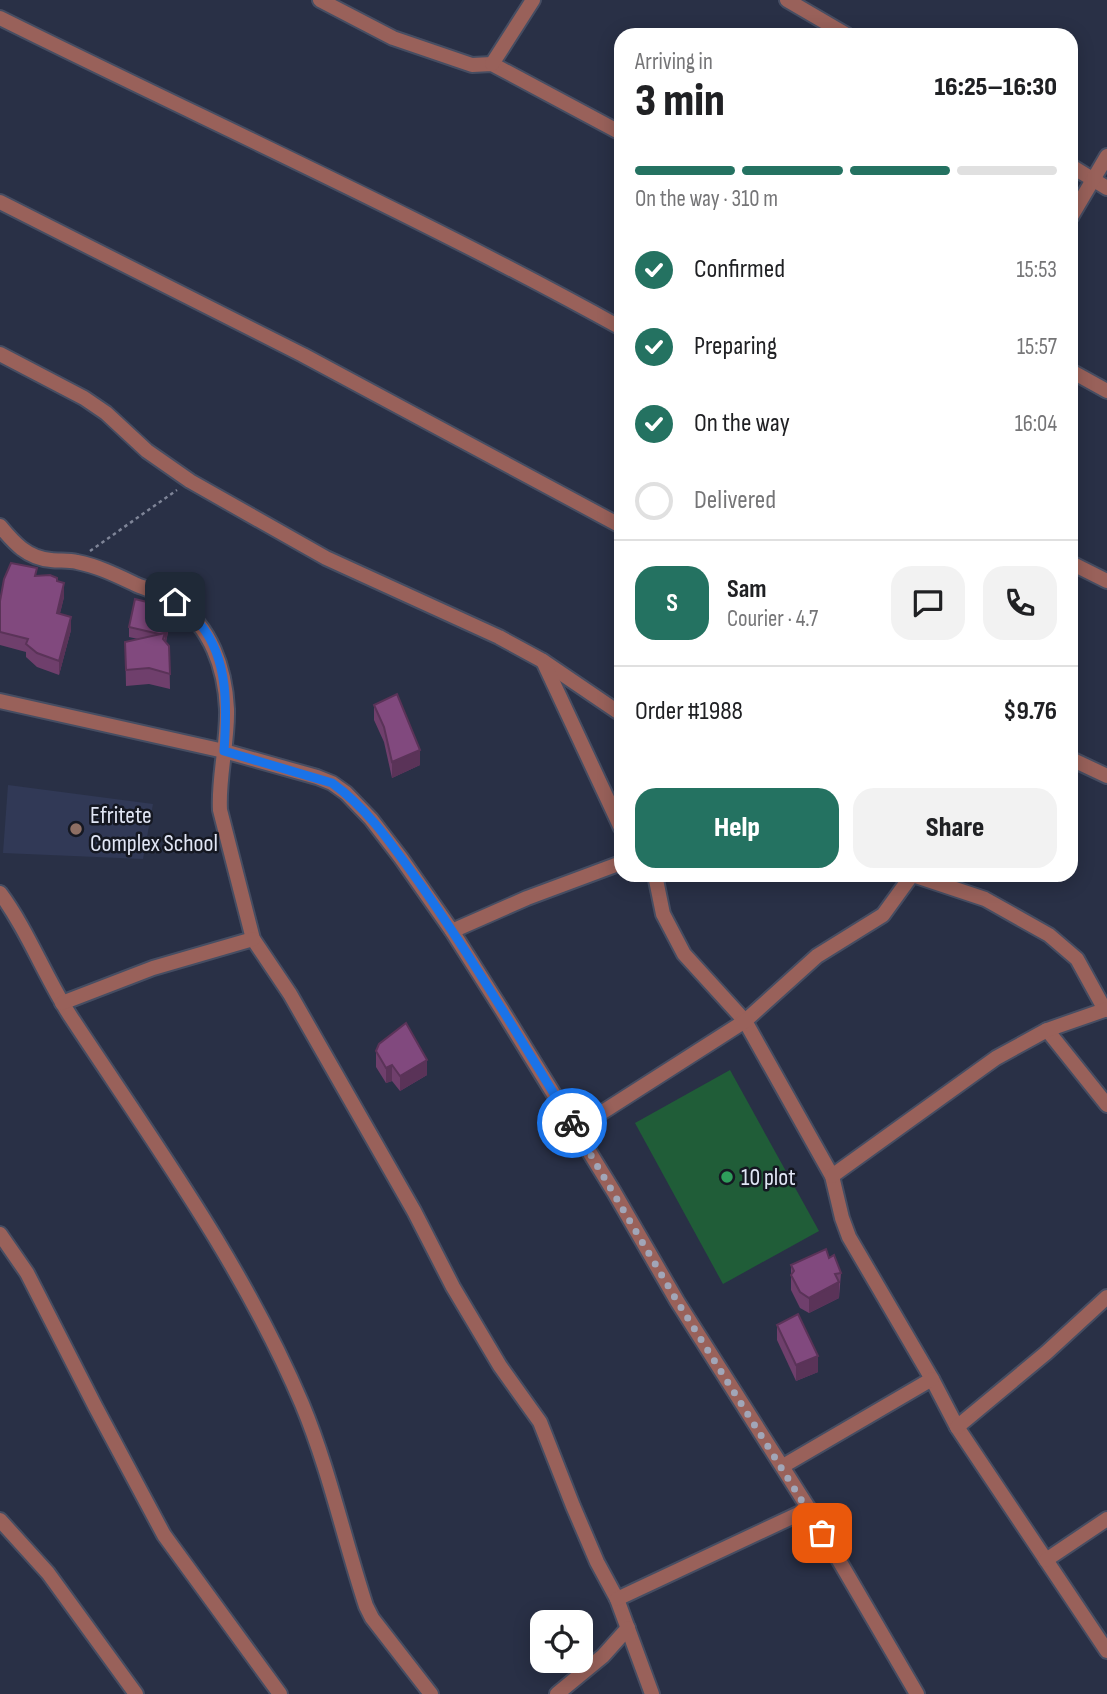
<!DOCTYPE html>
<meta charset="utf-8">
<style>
body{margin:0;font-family:"Sofia Sans Condensed",sans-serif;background:#f2f2f2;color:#202124;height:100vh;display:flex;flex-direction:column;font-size:26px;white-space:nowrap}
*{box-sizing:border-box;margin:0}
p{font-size:23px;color:#757577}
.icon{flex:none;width:38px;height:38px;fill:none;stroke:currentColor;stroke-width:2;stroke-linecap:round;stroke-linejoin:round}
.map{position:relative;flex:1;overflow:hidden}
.panel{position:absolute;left:614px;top:28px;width:464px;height:854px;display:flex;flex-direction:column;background:#fff;border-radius:21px;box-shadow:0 4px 18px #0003}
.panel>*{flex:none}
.buttons{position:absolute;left:530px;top:1610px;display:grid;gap:14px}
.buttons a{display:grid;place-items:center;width:63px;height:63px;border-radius:14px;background:#fff;box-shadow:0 4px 18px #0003;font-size:35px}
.pin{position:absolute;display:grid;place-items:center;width:60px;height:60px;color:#fff;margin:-30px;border-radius:14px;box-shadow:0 4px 10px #0006}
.courier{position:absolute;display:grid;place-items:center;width:70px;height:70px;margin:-35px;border:5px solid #1a73e8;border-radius:50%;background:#fff;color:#222;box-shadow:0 2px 9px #0007}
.head em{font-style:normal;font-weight:800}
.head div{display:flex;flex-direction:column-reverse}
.head{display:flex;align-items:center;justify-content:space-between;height:119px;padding:0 21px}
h1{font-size:46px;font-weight:800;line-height:52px}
.bar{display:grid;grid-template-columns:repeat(4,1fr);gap:10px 7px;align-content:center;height:84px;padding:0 21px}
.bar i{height:9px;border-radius:5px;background:#e0e0e0}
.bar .selected{background:#247261}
.bar p{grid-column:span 4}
.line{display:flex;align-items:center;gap:18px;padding:0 21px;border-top:2px solid #e0e0e0}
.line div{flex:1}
.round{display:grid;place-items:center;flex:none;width:74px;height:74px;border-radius:21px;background:#f2f2f2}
ol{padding:0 21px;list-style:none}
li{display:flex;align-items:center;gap:21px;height:77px}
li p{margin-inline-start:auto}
li .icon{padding:7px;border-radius:50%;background:#247261;color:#fff;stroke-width:4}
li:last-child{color:#757577}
li i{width:38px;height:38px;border:4px solid #e0e0e0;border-radius:50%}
.button{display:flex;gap:14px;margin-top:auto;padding:14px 21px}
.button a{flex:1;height:80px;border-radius:21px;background:#247261;color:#fff;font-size:28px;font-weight:800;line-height:80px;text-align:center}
.button a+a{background:#f2f2f2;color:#202124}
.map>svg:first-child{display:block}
.built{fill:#313956}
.green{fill:#205d38}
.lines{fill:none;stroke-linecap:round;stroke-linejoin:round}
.minor-casing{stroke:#464d62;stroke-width:18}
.path{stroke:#7f8598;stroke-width:2.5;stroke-dasharray:3.5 3.5;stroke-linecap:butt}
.minor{stroke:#99615a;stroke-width:14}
.wall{fill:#6f3f6c}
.shaded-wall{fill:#5a3358}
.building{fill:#81497e;stroke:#5a3358;stroke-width:2}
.done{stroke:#a1a6b8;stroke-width:7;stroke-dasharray:0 12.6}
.route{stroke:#1a73e8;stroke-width:9}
.education-dot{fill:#8d6e63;stroke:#151822;stroke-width:2.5}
.leisure-dot{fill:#2e9e5b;stroke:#151822;stroke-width:2.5}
.labels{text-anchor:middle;stroke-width:5;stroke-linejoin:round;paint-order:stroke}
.poi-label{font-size:24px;fill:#e1e6f5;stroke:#151822;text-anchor:start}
</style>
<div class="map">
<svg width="1107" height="1694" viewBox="0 0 1107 1694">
<rect width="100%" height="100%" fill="#293046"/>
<polygon class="built" points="8,785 153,804 143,859 3,853"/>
<polygon class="green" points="730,1070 819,1231 723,1284 635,1123"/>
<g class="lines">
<g class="minor-casing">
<g id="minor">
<polyline points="320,0 393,38 472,65 492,64 621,133"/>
<polyline points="787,0 847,35"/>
<path d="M 0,18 C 207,121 419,216 621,328"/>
<polyline points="492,64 533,0"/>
<polyline points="1071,166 1107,188"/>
<polyline points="0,202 303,355 621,526"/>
<polyline points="1071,217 1107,156"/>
<polyline points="0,354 84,398 106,413 147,451 190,481 326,558 499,637 543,661 621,714"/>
<polyline points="1071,371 1107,391"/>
<path d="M 0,526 C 14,543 27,558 51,560 C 59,561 69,560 77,562 C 98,566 118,576 137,585 C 150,590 165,595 176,603 C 211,627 225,668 227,709 C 228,743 218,777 220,810 L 253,939 L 290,994 L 414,1211 L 453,1287 L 500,1366 L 540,1422 L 573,1506 L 597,1562 L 617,1599 L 652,1694"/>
<polyline points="1071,563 1107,581"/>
<polyline points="543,661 621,828"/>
<polyline points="0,701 224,751 317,777 332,783 346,793 371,819 401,858 452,931 502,1010 614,1192 677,1301 809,1509 917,1694"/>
<polyline points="1071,759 1107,776"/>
<polyline points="655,875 663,914 684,954 745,1021 832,1176 842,1218 849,1237 932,1379 957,1427 1107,1651"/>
<polyline points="913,875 985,899 1049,935 1077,959 1105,1010"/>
<path d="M 0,893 C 27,929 46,979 71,1017 C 154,1143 243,1265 302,1404 C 329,1469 344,1539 366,1606 L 372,1618 L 431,1694"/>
<polyline points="452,931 527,898 621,863"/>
<polyline points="62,1003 153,968 253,939"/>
<polyline points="1047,1030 1107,1105"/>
<polyline points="576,1129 745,1021 817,956 883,915 912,875"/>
<polyline points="832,1176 996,1058 1047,1030 1107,1009"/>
<polyline points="0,1234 27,1273 95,1406 164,1535 280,1694"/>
<polyline points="957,1427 1046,1353 1107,1297"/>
<polyline points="783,1466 932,1379"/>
<polyline points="0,1520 48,1573 136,1694"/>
<polyline points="1046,1560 1107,1519"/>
<polyline points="617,1599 809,1509"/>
<polyline points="557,1694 603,1656 628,1628"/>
</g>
</g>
<polyline class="path" points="90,551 177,490"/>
<use href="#minor" class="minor"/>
</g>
<g class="wall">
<polygon points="37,576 57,581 64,597 60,613 71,630 59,675 37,667 26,657 26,652 0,645 0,601"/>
<polygon points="171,618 166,642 169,646 170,689 149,684 126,686 125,642 138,639 129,637 129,627"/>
<polygon points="374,705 420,765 392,778 384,742 374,720"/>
<polygon points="376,1051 427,1075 400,1091 392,1081 386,1083 376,1067"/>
<polygon points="829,1258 841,1273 839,1298 809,1313 800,1308 791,1290 791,1265"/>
<polygon points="777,1325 818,1372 796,1381 777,1340"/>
</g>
<g class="shaded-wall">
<polygon points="64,583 64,597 57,626 57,613"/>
<polygon points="171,608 171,618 165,646 165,635"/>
<polygon points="71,617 71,630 59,675 59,661"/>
<polygon points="420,750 420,765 392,778 392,762"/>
<polygon points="427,1060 427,1075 400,1091 400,1076"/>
<polygon points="392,1065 392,1081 386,1083 386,1068"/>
<polygon points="839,1282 839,1298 809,1313 809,1298"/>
<polygon points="818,1356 818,1372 796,1381 796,1365"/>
</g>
<g class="building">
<polygon points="11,563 37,568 35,576 50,575 57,578 57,581 64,583 57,613 71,617 59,661 37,653 26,644 28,639 0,632 0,601 4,579"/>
<polygon points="135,599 171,608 165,635 164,635 165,633 159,634 129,627"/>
<polygon points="165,633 163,639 169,646 170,674 149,668 126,670 125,642"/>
<polygon points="397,694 420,750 392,762 384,727 374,705"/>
<polygon points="406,1023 427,1060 400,1076 392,1065 386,1068 376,1051 379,1044"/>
<polygon points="826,1249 829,1258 834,1255 841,1273 835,1274 839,1282 809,1298 800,1292 791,1275 794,1271 791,1265"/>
<polygon points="798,1314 818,1356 796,1365 777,1325"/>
</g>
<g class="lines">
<polyline class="done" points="572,1123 677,1301 822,1533"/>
<path class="route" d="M 175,602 C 183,609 193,616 200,624 C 229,659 227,709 224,751 L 332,783 C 370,810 396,851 423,888 C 476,964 523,1044 572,1123"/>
</g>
<circle class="education-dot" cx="76" cy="829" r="7"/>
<circle class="leisure-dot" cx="727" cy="1177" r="7"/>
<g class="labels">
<g class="poi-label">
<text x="90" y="823">Efritete<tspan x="90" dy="28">Complex School</tspan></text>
<text x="741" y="1185">10 plot</text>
</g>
</g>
</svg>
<div class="buttons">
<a><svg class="icon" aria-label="locate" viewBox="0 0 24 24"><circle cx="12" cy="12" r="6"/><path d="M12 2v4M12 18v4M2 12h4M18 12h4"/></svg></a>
</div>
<div class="pin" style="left:822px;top:1533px;background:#ea580c"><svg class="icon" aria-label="bag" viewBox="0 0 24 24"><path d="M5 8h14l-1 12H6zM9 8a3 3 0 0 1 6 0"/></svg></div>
<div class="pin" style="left:175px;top:602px;background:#1f2937"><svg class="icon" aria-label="home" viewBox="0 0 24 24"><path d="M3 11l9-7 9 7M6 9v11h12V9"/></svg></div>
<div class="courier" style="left:572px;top:1123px"><svg class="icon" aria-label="bike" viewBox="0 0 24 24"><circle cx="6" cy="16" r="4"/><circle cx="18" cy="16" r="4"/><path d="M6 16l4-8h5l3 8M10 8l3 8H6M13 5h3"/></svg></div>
<section class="panel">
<div class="head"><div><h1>3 min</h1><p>Arriving in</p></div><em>16:25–16:30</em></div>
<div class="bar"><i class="selected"></i><i class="selected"></i><i class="selected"></i><i></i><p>On the way · 310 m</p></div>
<ol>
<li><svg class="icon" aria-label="check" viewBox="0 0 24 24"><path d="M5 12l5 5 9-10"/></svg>Confirmed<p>15:53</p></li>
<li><svg class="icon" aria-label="check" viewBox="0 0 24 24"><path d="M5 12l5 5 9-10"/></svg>Preparing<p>15:57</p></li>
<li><svg class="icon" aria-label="check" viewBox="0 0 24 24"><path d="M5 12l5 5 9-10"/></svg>On the way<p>16:04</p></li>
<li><i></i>Delivered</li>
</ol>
<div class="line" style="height:126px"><b class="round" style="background:#247261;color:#fff">S</b><div><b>Sam</b><p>Courier · 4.7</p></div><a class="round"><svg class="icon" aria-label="chat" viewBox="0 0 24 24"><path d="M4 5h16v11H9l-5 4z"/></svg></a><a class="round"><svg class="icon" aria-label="phone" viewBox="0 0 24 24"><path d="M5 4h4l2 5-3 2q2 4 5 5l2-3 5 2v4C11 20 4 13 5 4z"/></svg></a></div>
<div class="line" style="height:91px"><div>Order #1988</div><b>$9.76</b></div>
<div class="button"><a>Help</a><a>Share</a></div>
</section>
</div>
